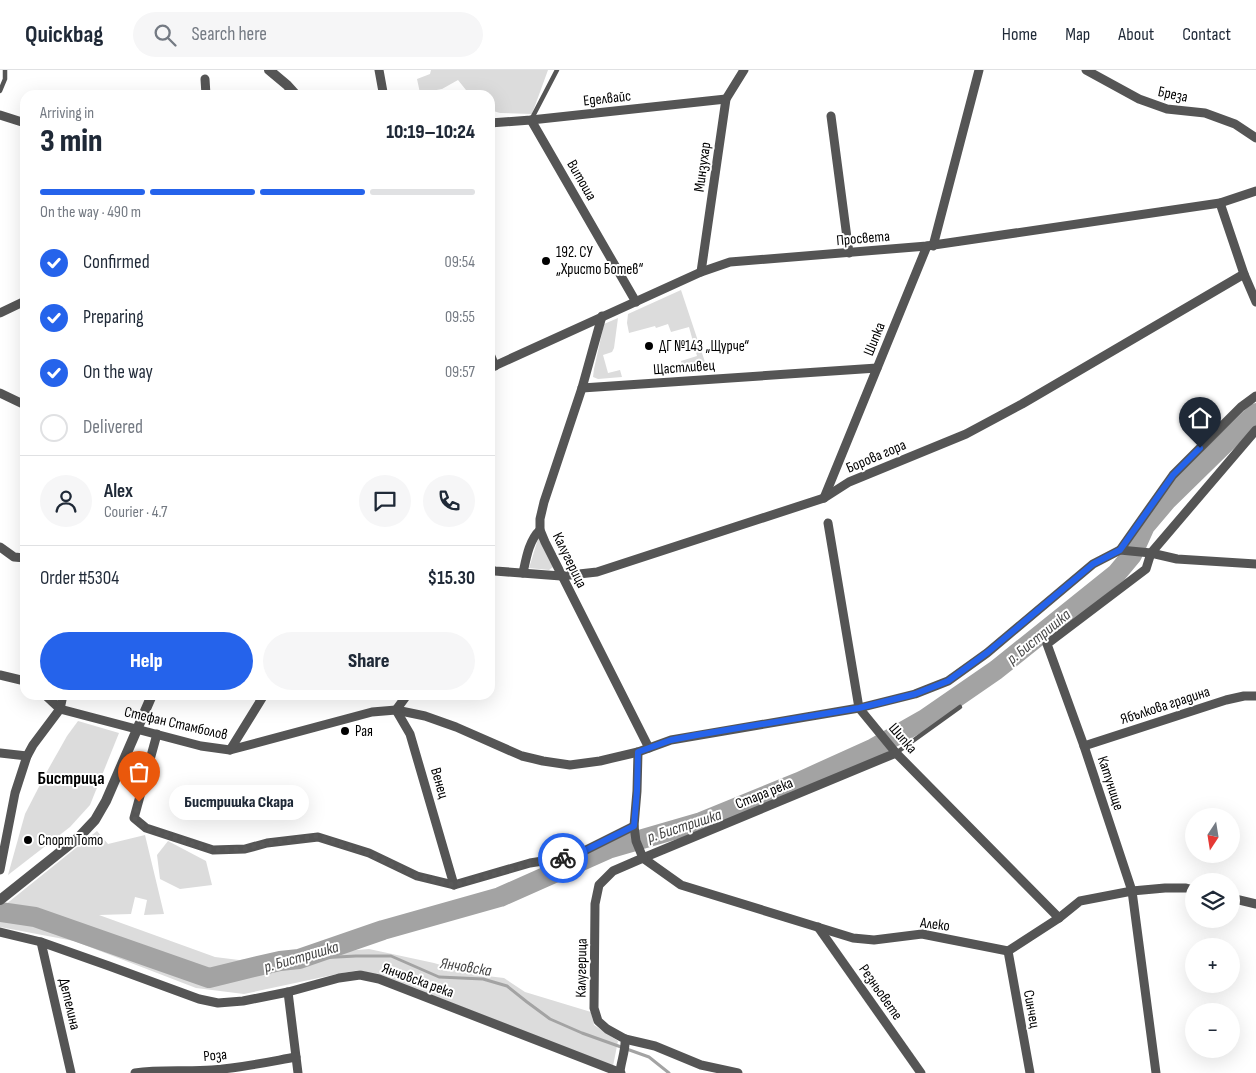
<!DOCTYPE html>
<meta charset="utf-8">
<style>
body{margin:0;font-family:"Sofia Sans Condensed",sans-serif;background:#f6f6f7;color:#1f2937;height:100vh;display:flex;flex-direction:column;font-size:19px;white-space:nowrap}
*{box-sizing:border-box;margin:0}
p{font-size:16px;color:#747a83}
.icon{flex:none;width:28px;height:28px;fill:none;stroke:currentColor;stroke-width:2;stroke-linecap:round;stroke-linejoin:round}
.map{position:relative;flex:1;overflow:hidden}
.details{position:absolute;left:20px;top:20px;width:475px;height:610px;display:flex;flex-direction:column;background:#fff;border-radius:15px;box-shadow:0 5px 20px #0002}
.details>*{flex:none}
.needle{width:32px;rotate:192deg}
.tools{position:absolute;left:1185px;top:738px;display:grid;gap:10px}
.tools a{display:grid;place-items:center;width:55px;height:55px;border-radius:50%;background:#fff;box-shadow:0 5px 20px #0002;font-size:25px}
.pin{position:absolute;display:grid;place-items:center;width:42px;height:42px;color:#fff;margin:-51px -21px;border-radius:50% 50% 50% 0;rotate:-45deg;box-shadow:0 0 5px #0007}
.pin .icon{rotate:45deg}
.courier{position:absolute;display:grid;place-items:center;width:50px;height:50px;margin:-25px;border:4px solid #2563eb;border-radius:50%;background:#fff;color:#222;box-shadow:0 1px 6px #0007}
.bubble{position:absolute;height:35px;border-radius:18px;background:#fff;box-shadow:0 5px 20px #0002;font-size:16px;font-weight:800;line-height:35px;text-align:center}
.overview em{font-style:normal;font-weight:800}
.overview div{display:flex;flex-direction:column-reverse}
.overview{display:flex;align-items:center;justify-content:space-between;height:85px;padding:0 20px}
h1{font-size:32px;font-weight:800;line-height:38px}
.bar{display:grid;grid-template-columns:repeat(4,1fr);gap:8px 5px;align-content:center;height:60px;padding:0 20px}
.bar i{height:6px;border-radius:4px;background:#e0e1e3}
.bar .selected{background:#2563eb}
.bar p{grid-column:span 4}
.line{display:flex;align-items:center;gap:12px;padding:0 20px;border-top:1px solid #e0e1e3}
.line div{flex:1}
.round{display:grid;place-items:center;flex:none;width:52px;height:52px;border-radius:26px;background:#f6f6f7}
ol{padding:0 20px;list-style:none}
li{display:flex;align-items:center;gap:15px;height:55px}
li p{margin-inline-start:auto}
li .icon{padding:5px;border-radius:50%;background:#2563eb;color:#fff;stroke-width:4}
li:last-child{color:#747a83}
li i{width:28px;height:28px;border:2px solid #e0e1e3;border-radius:50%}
.action{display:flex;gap:10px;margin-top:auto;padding:10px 20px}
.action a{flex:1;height:58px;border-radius:30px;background:#2563eb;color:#fff;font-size:20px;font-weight:800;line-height:58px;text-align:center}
.action a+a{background:#f6f6f7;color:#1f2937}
header{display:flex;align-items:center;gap:30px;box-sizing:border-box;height:70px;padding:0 25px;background:#fff;border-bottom:1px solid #e0e1e3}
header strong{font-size:24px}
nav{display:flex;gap:28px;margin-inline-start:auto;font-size:18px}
.search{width:350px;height:45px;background:#f6f6f7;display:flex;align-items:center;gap:12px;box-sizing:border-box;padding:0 18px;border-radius:28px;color:#747a83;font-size:19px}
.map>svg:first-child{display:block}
.green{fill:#dcdcdc}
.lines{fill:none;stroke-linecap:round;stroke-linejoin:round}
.stream{stroke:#a3a3a3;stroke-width:3}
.river{stroke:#a3a3a3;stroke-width:20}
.service{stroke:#555;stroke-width:4.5}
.minor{stroke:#555;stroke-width:9}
.tertiary{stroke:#555;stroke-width:10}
.done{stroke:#595959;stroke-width:5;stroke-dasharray:0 9}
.route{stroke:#2563eb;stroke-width:6}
.poi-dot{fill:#000;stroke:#fff;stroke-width:2}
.labels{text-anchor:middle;stroke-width:4;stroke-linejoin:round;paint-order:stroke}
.street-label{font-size:15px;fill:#000;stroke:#fff}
.poi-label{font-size:15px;fill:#000;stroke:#fff;text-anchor:start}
.water-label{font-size:16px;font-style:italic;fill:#444;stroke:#fff}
.quarter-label{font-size:18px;font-weight:bold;fill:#000;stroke:#fff}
</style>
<header>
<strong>Quickbag</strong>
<div class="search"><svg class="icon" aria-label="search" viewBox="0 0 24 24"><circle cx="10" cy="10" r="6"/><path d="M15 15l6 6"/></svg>Search here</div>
<nav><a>Home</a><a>Map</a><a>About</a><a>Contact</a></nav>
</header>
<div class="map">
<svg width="1256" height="1003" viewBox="0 0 1256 1003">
<rect width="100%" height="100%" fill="#fff"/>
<g class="green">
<polygon points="431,0 548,0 532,44 500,43 490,40 490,25 470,25 458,10 442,19 420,23 417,9 430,4"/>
<polygon points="681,220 708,301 665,304 666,301 682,296 681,291 697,286 689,257 671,262 668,254 656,258 655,256 629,263 627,253 628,244"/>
<polygon points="618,248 614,278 612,282 603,285 608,303 620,300 622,307 598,309 593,307 594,299 604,254"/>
<polygon points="540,468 553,497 549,500 529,498 538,469"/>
<polygon points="78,651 119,663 90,735 70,757 8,805 25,744 45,705 67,666"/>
<polygon points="97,761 108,774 145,765 164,844 144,845 147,830 135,827 131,844 99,845 215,887 239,890 369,879 434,893 470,904 504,908 525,922 591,942 594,955 618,971 613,996 411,917 360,900 342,903 244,924 196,918 74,871 0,857 0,839"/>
<polygon points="168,771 206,791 212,815 180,819 160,809 157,785"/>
</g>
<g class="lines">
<polyline class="stream" points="299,889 356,886 391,886 439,907 483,909 507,916 527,932 550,949 582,963 649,987 669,1003"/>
<polyline class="river" points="0,842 35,847 209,908 258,896 280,891 299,889 383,860 500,827 608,779 701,752 799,712 874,678 925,649 996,600 1117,503 1132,485 1145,456 1167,430 1256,343"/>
<g class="service">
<polyline points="0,21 5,9 5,0"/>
<polyline points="531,50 557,0"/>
<polyline points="896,683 960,637"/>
</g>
<g class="minor">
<polyline points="379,0 383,22 383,25"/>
<polyline points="1086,0 1139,29 1167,39 1205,43 1235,54 1256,68"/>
<polyline points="205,9 206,25"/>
<polyline points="0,45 25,53"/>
<polyline points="831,46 849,183"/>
<polyline points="531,50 636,232"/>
<polyline points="490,53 531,50 726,29"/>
<polyline points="1220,133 1244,204 1256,232"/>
<polyline points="933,176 979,0"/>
<polyline points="701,202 726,29 744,0"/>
<polyline points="0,243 25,231"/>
<polyline points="602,246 582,318 544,432 540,449 540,460 545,472 649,678"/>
<polyline points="490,284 495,296"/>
<polyline points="490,298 701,202 730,192 927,176 1220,133 1256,121"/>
<polyline points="582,318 877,298"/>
<polyline points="0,323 25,335"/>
<polyline points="824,428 927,176"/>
<polyline points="828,453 859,638 896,683 1059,848"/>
<polyline points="0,477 14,487 25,488"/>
<polyline points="1120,480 1173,405 1241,337 1256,326"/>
<polyline points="490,500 495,501 561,506 597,502 824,428 849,412 966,364 1022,334 1244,204"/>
<path d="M 523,503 C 526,489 529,470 540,460"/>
<polyline points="0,605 25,611"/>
<polyline points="45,625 60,639 201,676 230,680 372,642 396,640 425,646 456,657 522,686 543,691 570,695 600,691 638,682 671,670 859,638 915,624 948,611 987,583 1093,494 1120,480 1151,483 1177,489 1256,494"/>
<polyline points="407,625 396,640 410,664 454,815"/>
<polyline points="157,664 134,748 146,758 213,780 245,779 267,773 318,767 369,783 417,806 454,815 530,793 574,786 634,756"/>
<polyline points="1084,676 1226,630 1244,626 1256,626"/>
<polyline points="230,680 264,625"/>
<polyline points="0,683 27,686"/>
<polyline points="643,788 681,815 853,868 874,870 922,864 1008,881 1059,848 1080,831 1132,821 1165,818 1186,818 1194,820"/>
<polyline points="643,788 896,683"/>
<polyline points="0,800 15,723 27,686 33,675 60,639 63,625"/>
<polyline points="1231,828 1256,834"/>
<polyline points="818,857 921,1003"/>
<polyline points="0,862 41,872 109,896 199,929 218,933 243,931 288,922 339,908 360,905 379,909 621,1003"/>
<polyline points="41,872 71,1003"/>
<polyline points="1008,881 1030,1003"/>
<polyline points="288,922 298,1003"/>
<polyline points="625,969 655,976 701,995 738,1003"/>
<path d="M 135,1003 C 161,999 187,1002 212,1000 C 240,998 268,992 296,987"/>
<path d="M 618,1003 L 620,1002 C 621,991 626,980 625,969 L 607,959 L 598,951 L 594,938 L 595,834 L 599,815 L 613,801 L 643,788 L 636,771 L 634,756 L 637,721 L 638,682"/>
<polyline points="1156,1003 1132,821 1084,676 1047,574 1146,499 1151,483 1256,360"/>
</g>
<g class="tertiary">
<polyline points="269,0 287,15 296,25"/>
<polyline points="0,830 79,767 95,750 106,731 152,625"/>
</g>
</g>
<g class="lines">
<polyline class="done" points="139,732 134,748 146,758 213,780 245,779 267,773 318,766 369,784 417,806 454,815 530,794 563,788"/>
<polyline class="route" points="563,788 574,786 634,756 637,721 638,682 671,670 697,665 859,638 915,624 948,611 988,582 1093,494 1120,480 1173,405 1200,378"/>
</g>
<g class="poi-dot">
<circle cx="546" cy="191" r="5"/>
<circle cx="649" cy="276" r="5"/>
<circle cx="345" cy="661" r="5"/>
<circle cx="28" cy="770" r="5"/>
</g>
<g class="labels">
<g class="street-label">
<text transform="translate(1173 24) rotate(12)" y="5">Бреза</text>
<text transform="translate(607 28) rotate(-6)" y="5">Еделвайс</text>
<text transform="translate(702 97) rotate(-82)" y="5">Минзухар</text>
<text transform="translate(582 110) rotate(60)" y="5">Витоша</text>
<text transform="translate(863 168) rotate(-5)" y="5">Просвета</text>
<text transform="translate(874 269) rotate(-68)" y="5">Шипка</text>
<text transform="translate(684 297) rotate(-4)" y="5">Щастливец</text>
<text transform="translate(876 386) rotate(-23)" y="5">Борова гора</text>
<text transform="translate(570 490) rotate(64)" y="5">Калугерица</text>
<text transform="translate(1165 635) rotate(-18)" y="5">Ябълкова градина</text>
<text transform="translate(176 653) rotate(13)" y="5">Стефан Стамболов</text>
<text transform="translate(903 668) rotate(49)" y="5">Шипка</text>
<text transform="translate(440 713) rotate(74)" y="5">Венец</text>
<text transform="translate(1111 713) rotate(72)" y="5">Катунище</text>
<text transform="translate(764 723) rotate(-22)" y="5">Стара река</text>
<text transform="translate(935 854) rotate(7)" y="5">Алеко</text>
<text transform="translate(581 898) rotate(-89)" y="5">Калугерица</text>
<text transform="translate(418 910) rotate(20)" y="5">Янчовска река</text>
<text transform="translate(881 922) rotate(55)" y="5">Резньовете</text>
<text transform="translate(70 934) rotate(77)" y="5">Детелина</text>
<text transform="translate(1032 939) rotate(80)" y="5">Синчец</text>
<text transform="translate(215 985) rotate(-5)" y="5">Роза</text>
</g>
<g class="poi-label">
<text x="556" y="187">192. СУ<tspan x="556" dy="17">„Христо Ботев“</tspan></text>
<text x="659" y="281">ДГ №143 „Щурче“</text>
<text x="355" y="666">Рая</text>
<text x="38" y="775">Спорт Тото</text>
</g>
<g class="water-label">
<text transform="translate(1038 566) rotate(-39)" y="6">р. Бистришка</text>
<text transform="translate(684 755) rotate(-18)" y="6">р. Бистришка</text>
<text transform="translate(301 886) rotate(-16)" y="6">р. Бистришка</text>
<text transform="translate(466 896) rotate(9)" y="6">Янчовска</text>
</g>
<g class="quarter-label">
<text x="71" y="714">Бистрица</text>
</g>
</g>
</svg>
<div class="tools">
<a><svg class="needle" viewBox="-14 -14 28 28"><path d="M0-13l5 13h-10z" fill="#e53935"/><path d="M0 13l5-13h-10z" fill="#747a83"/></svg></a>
<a><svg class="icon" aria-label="layers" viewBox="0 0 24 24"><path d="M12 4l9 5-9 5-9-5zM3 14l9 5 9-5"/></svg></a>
<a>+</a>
<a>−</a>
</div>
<div class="pin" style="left:139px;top:732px;background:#ea580c"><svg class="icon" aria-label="bag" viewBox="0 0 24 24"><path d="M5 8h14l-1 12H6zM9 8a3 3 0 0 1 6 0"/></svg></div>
<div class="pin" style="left:1200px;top:378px;background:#1f2937"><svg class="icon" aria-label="home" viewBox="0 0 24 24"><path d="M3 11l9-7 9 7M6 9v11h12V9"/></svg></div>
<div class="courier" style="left:563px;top:788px"><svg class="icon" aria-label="bike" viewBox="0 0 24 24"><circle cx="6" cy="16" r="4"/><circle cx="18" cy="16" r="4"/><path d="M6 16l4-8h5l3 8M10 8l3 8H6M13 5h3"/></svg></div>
<div class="bubble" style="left:169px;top:715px;width:140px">Бистришка Скара</div>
<section class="details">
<div class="overview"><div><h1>3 min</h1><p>Arriving in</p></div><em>10:19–10:24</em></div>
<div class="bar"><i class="selected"></i><i class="selected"></i><i class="selected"></i><i></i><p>On the way · 490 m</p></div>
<ol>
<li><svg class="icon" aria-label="check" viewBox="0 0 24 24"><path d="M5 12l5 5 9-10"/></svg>Confirmed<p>09:54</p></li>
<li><svg class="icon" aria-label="check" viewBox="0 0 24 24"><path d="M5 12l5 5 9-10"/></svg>Preparing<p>09:55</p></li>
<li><svg class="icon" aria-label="check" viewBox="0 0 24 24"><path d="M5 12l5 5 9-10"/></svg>On the way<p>09:57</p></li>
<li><i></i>Delivered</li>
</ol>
<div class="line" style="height:90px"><a class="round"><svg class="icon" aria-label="person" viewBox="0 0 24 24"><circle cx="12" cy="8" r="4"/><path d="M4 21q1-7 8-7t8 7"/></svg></a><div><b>Alex</b><p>Courier · 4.7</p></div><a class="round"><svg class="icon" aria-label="chat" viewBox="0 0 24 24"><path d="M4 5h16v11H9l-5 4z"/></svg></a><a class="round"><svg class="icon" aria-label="phone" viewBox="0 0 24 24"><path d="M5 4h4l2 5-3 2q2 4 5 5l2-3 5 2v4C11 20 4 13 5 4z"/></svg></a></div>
<div class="line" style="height:65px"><div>Order #5304</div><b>$15.30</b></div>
<div class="action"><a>Help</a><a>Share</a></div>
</section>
</div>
